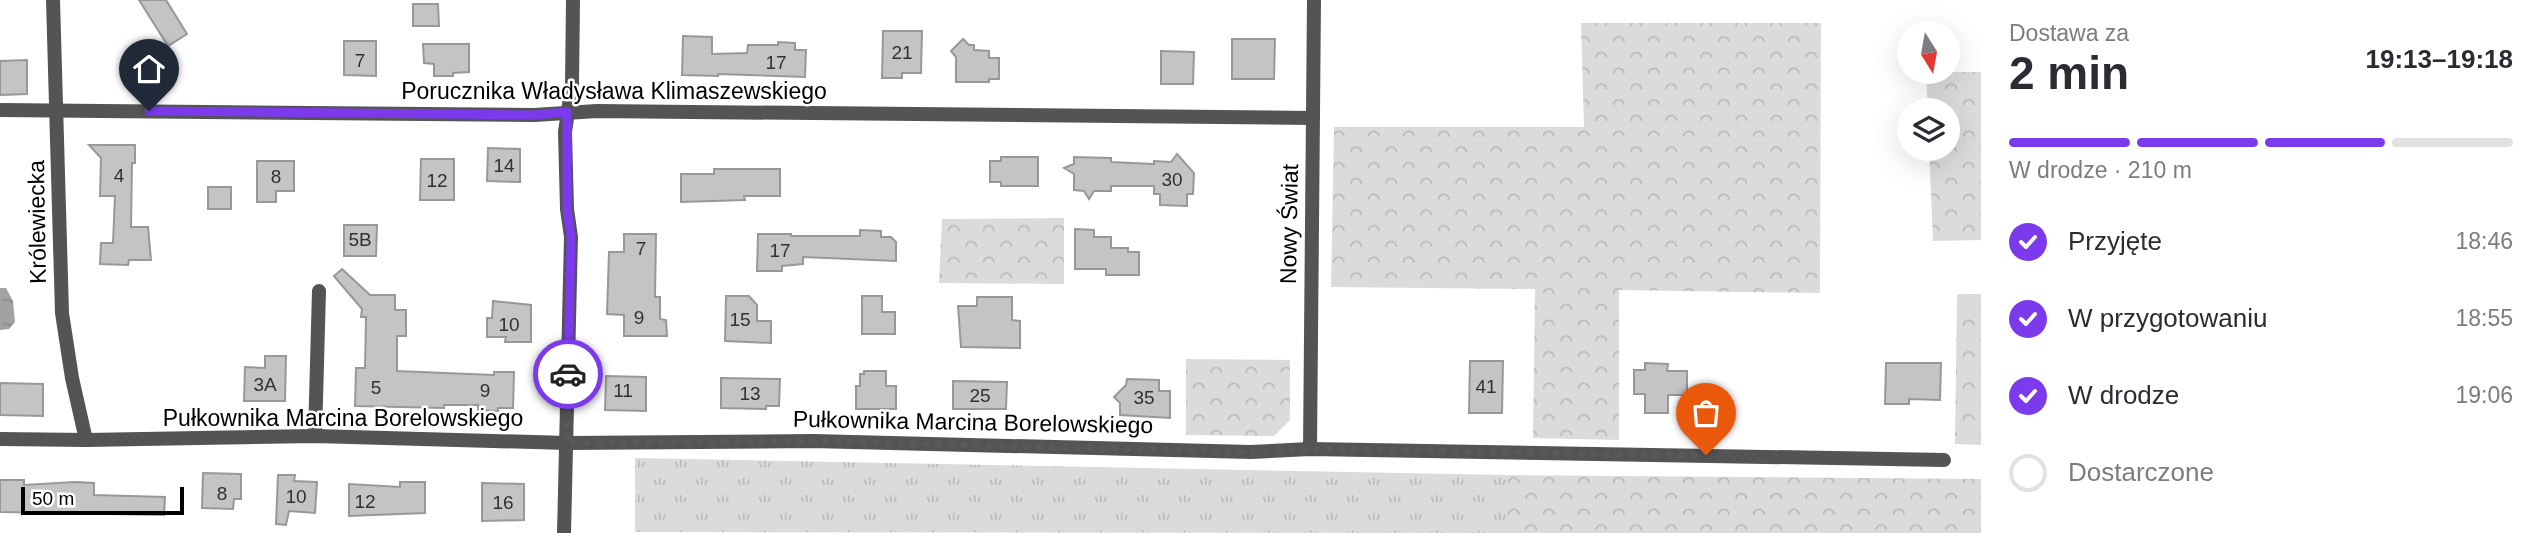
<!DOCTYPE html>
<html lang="pl">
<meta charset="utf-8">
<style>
body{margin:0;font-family:Arial,sans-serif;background:#f7f7f7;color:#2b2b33;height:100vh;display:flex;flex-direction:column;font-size:26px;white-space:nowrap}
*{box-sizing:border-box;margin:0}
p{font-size:23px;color:#7c7c81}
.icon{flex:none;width:38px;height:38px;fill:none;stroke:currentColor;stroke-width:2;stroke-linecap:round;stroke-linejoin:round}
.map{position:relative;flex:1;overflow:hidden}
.panel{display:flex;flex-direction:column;background:#fff;width:560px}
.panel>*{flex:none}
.needle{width:46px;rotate:169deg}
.fabs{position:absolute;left:1897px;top:21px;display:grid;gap:14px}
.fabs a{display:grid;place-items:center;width:63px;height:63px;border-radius:50%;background:#fff;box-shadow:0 7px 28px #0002;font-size:35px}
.scale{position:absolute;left:21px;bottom:18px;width:163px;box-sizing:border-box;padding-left:7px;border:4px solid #000;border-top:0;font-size:19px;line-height:24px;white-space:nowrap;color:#000;-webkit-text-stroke:5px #fff;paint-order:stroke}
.pin{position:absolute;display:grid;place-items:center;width:60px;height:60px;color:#fff;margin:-72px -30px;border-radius:50% 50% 50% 0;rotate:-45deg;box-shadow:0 0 7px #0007}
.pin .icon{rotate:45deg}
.courier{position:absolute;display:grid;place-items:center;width:70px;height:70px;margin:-35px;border:5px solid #7c3aed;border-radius:50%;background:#fff;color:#222;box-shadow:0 2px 9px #0007}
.head em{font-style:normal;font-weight:800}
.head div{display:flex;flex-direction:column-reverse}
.head{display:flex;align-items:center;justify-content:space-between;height:119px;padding:0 28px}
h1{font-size:46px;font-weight:800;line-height:52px}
.bar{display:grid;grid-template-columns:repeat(4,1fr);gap:10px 7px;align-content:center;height:84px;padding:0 28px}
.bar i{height:9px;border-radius:5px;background:#e1e1e2}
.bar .selected{background:#7c3aed}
.bar p{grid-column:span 4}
ol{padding:0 28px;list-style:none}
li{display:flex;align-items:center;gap:21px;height:77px}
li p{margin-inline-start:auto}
li .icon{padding:7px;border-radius:50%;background:#7c3aed;color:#fff;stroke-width:4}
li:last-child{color:#7c7c81}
li i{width:38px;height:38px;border:4px solid #e1e1e2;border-radius:50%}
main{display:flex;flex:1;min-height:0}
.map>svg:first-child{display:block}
.grass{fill:url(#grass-tufts)}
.forest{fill:url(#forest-crowns)}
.water{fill:url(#water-ripples)}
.building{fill:#c4c4c4;stroke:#989898;stroke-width:2}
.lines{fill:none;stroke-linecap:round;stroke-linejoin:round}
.service{stroke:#545454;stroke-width:14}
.minor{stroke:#545454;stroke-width:14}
.done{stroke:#595959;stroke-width:7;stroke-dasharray:0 12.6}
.route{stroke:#7c3aed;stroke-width:9}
.labels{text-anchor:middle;stroke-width:5;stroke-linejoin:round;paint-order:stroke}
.number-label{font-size:19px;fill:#313131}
.street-label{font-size:23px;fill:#000;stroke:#fff}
</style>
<main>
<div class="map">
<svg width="1981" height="533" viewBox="0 0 1981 533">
<defs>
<pattern id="grass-tufts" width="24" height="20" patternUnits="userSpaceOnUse" patternTransform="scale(1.75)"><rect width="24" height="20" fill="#dbdbdb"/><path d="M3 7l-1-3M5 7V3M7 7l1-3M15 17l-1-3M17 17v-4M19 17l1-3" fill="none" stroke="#bababa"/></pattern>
<pattern id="forest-crowns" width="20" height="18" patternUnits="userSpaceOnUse" patternTransform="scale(1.75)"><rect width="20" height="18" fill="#dbdbdb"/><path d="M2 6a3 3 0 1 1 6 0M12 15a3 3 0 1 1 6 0" fill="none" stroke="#bababa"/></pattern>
<pattern id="water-ripples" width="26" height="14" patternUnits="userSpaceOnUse" patternTransform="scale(1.75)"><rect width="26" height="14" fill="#a2a2a2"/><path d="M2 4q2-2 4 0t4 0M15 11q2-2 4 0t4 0" fill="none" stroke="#8a8a8a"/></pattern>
</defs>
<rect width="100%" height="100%" fill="#fff"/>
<polygon class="grass" points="635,458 1506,475 1506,533 635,532"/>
<g class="forest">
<polygon points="1581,23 1821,23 1820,293 1619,290 1619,440 1533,438 1535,289 1331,287 1334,127 1584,127"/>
<polygon points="1926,72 1981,72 1981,240 1933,241 1929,149 1948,149 1948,110 1928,110"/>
<polygon points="1064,218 1064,284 939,283 942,219"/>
<polygon points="1957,294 1981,294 1981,445 1955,444"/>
<polygon points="1186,359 1290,360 1290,420 1274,436 1186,435"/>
<polygon points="1506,475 1981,479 1981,533 1506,533"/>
</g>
<polygon class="water" points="0,288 6,288 13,301 15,322 9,329 0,330"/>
<g class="building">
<polygon points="139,0 166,0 187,34 168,46"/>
<polygon points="413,4 438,4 439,26 413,26"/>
<polygon points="883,31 922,31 921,73 902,73 902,78 882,78"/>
<polygon points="683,36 712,37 712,54 747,53 748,45 778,45 778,42 795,43 795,50 806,50 805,77 718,74 718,76 682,75"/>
<polygon points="963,39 969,45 974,45 974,50 989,51 989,58 999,58 999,79 989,79 989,82 956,82 956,57 951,51"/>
<polygon points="1232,39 1275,39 1274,79 1232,79"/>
<polygon points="344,41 376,41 376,76 344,75"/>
<polygon points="423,44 469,44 469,72 453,73 453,76 434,76 434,64 424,63"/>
<polygon points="1161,51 1194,52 1193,84 1161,84"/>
<polygon points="27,60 27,94 0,95 0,61"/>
<polygon points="89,145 135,145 135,163 132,163 131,227 148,227 151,260 129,260 128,265 100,264 101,243 113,243 115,196 100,196 101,158"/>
<polygon points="488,148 520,149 520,182 487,181"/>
<polygon points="1177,154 1194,173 1193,194 1187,194 1187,206 1160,205 1160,194 1154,194 1154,186 1111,186 1111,191 1094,191 1089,199 1084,191 1074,190 1074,174 1064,168 1074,164 1074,157 1111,158 1111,162 1154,164 1154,161 1171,162"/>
<polygon points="1001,157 1038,157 1038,186 1001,186 1001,182 990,182 990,161 1001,161"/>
<polygon points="421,159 454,159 454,200 420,200"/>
<polygon points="257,161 294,161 294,191 276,191 276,202 257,202"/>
<polygon points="714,169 780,169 780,196 744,196 745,200 681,202 681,174 714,174"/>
<rect x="208" y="187" width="23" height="22"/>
<polygon points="344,225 377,225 376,256 344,256"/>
<polygon points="1075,229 1094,230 1094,237 1111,237 1111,248 1128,248 1128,252 1139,252 1139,275 1106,275 1106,269 1075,269"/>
<polygon points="860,230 881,231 881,237 891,237 896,242 896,261 803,257 803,264 782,266 782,271 757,271 758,234 791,234 791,236 860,236"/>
<polygon points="624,234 656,234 655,297 660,297 660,319 666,320 667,336 624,336 624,315 607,314 609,252 624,252"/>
<polygon points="342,269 370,295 395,295 395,310 406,310 406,336 397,336 397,371 494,375 494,372 514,372 513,408 498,408 498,411 478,410 478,405 444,405 444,408 355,406 356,368 365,368 366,317 361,317 362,309 334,276"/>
<polygon points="726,296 749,296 757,305 757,321 771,321 771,343 725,341"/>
<polygon points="862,296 882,296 882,312 895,312 895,334 862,334"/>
<polygon points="977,297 1012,297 1012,320 1020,321 1020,348 961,347 958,306 977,306"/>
<polygon points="493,301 531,305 531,342 505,342 506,337 487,337 487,318 492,318"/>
<polygon points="265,356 286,356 285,401 244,401 245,367 265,368"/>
<polygon points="1470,361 1503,361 1502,413 1469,413"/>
<polygon points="1645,363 1668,364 1667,371 1687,371 1687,395 1668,395 1668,413 1645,413 1645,394 1634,394 1634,370 1645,370"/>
<polygon points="1886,363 1941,363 1940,400 1909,399 1909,404 1885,404"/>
<polygon points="864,371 886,371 886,386 896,386 896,409 856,409 856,386 860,386 860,374 864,374"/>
<polygon points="606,376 646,377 646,411 605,410"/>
<polygon points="721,378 780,379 779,406 766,406 766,409 721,408"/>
<polygon points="1127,379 1159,380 1159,391 1170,391 1170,418 1120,415 1120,403 1114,397 1126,385"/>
<polygon points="953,381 1007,382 1006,409 953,409"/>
<polygon points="0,383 43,384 43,416 0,415"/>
<polygon points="203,473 241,474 241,499 234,499 233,509 202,508"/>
<polygon points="278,475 295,475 294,481 317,482 315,513 289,511 286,525 276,524"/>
<polygon points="0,480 24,480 24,485 75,482 94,483 94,495 165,497 164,515 0,512"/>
<polygon points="400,482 425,482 425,513 349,516 349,484 400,487"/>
<polygon points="482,483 524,484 524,520 482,521"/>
</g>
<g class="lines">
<polyline class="service" points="315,436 319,291"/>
<g class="minor">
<polyline points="53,0 62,313 72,378 86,440"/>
<polyline points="0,110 534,115 597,111 1313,118"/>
<polyline points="0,439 86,440 315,436 567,443 813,441 1251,452 1310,449 1944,460"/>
<polyline points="1310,449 1314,0"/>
<polyline points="564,533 571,237 567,209 565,132 572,84 573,0"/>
</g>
</g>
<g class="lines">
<polyline class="done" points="568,374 567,443 813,441 1251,452 1310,449 1706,455"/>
<polyline class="route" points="149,111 534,115 567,112 567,209 571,237 568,374"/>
</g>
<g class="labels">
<g class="number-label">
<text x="902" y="59">21</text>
<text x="360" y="67">7</text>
<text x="776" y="69">17</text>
<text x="504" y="172">14</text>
<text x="119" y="182">4</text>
<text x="276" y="183">8</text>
<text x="1172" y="186">30</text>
<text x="437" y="187">12</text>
<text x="360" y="246">5B</text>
<text x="641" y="255">7</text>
<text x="780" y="257">17</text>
<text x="639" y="324">9</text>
<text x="740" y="326">15</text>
<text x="509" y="331">10</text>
<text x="265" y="391">3A</text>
<text x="1486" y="393">41</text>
<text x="376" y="394">5</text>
<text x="485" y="397">9</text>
<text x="623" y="397">11</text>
<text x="750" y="400">13</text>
<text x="980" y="402">25</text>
<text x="1144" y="404">35</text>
<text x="222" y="500">8</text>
<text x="296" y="503">10</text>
<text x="365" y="508">12</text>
<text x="503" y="509">16</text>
</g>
<g class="street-label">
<text x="614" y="99">Porucznika Władysława Klimaszewskiego</text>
<text transform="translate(37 222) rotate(-91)" y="8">Królewiecka</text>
<text transform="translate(1289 224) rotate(-89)" y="8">Nowy Świat</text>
<text x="343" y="426">Pułkownika Marcina Borelowskiego</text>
<text transform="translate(973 422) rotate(1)" y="8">Pułkownika Marcina Borelowskiego</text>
</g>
</g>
</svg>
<div class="fabs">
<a><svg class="needle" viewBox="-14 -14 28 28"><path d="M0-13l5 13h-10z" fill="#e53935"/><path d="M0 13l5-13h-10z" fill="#7c7c81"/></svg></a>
<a><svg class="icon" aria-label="layers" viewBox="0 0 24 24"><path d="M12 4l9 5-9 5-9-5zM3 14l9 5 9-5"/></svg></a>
</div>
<div class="scale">50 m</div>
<div class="pin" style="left:1706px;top:455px;background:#ea580c"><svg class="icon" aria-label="bag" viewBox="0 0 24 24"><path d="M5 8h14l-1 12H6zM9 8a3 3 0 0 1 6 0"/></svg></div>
<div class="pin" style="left:149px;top:111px;background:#1f2937"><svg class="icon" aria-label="home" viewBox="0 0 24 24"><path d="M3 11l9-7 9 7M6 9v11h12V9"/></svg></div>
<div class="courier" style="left:568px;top:374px"><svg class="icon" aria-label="car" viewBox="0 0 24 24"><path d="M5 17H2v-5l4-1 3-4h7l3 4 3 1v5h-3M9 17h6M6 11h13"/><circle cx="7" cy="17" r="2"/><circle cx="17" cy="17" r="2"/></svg></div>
</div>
<section class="panel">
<div class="head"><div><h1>2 min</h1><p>Dostawa za</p></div><em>19:13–19:18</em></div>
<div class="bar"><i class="selected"></i><i class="selected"></i><i class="selected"></i><i></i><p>W drodze · 210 m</p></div>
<ol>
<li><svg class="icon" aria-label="check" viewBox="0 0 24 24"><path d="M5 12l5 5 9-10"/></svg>Przyjęte<p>18:46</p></li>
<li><svg class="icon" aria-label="check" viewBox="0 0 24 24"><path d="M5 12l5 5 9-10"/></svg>W przygotowaniu<p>18:55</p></li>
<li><svg class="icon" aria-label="check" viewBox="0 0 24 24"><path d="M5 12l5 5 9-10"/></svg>W drodze<p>19:06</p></li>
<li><i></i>Dostarczone</li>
</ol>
</section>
</main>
